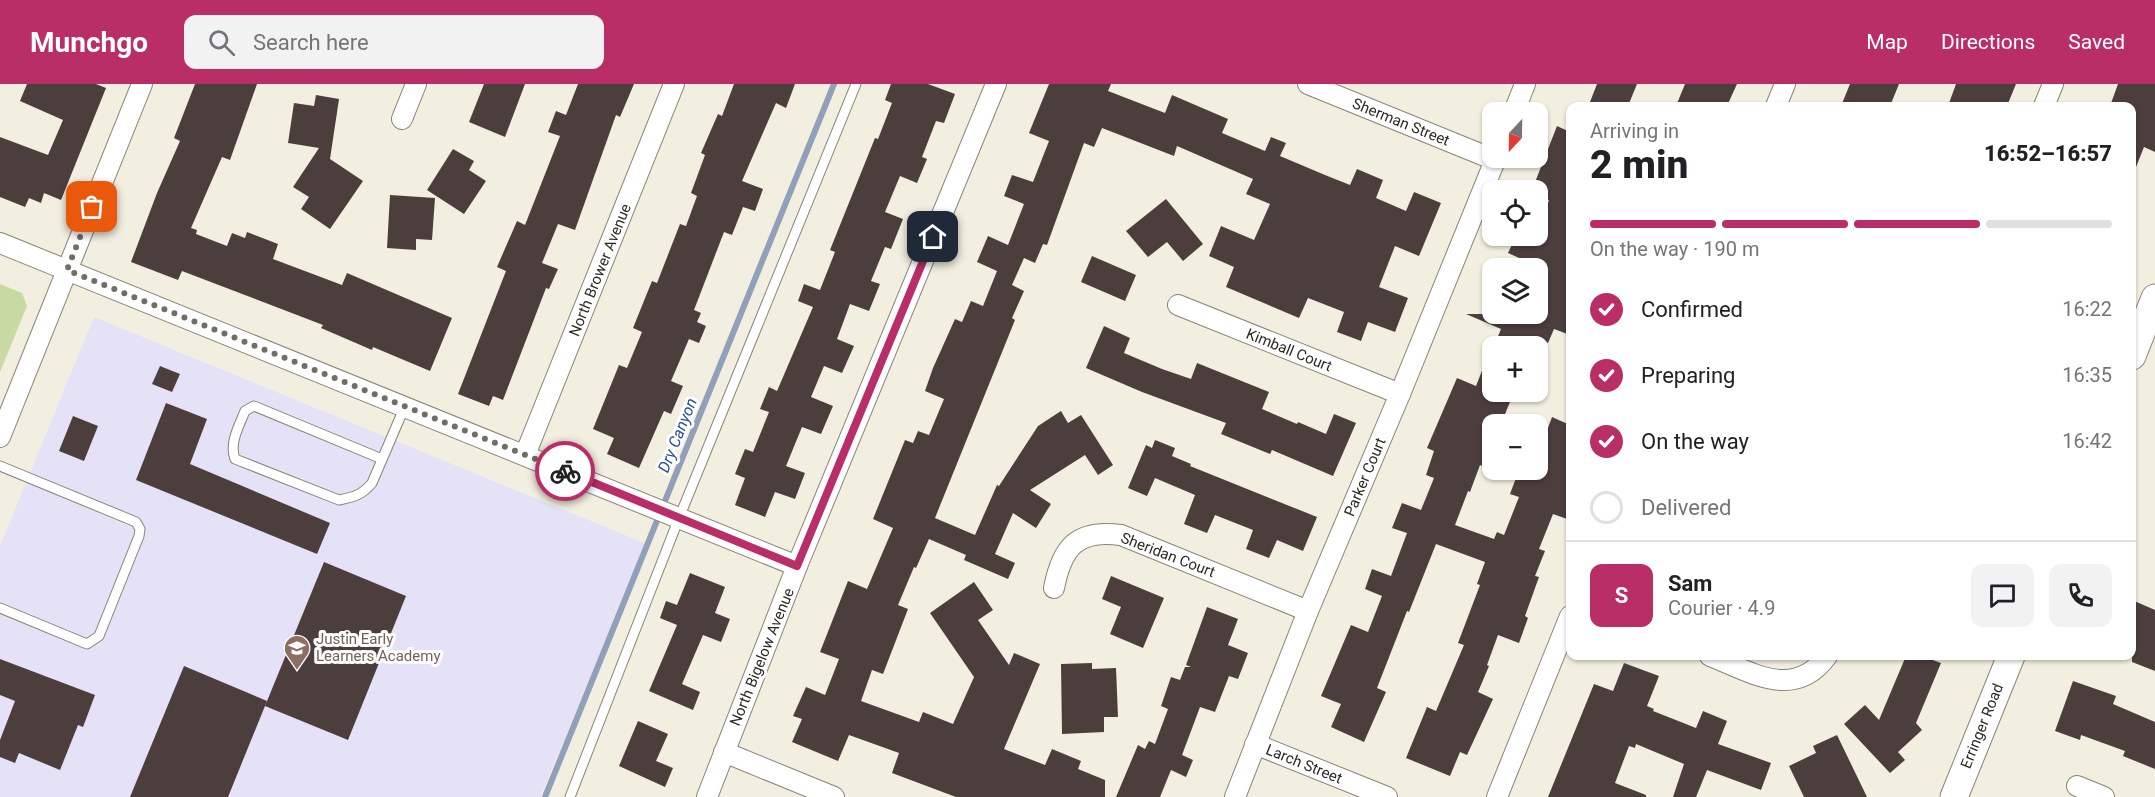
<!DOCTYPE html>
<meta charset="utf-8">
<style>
body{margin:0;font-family:Roboto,sans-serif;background:#f2f2f2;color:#202124;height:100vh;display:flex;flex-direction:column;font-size:22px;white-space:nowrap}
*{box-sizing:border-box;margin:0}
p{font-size:20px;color:#757577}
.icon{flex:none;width:33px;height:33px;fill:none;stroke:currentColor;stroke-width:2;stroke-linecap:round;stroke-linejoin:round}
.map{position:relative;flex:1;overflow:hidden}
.side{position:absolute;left:1566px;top:18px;width:570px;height:558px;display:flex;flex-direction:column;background:#fff;border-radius:12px;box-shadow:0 2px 4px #0004}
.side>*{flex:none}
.needle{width:39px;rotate:202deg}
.fabs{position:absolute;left:1482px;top:18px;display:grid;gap:12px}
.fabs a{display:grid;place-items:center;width:66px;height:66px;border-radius:12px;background:#fff;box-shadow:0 2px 4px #0004;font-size:30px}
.pin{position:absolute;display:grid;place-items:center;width:51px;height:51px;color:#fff;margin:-26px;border-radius:12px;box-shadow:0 3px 9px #0006}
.courier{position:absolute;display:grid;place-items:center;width:60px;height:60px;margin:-30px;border:4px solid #b92e66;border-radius:50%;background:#fff;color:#222;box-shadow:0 2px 8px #0007}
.headline em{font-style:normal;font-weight:800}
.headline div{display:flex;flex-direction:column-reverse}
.headline{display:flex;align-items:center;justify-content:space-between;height:102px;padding:0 24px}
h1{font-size:39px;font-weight:800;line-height:45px}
.bar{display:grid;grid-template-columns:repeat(4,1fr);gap:9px 6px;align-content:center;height:72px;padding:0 24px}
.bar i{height:8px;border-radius:4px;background:#e0e0e0}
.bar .on{background:#b92e66}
.bar p{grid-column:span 4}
.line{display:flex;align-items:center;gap:15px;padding:0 24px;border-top:2px solid #e0e0e0}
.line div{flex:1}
.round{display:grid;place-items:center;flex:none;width:63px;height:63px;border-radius:12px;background:#f2f2f2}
ol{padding:0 24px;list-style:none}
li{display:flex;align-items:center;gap:18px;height:66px}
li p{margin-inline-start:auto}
li .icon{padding:6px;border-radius:50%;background:#b92e66;color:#fff;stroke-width:4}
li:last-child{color:#757577}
li i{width:33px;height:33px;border:3px solid #e0e0e0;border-radius:50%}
header{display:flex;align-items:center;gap:36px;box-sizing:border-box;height:84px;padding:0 30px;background:#b92e66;color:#fff}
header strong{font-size:28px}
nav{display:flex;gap:33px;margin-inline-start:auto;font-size:21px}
.search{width:420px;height:54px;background:#f2f2f2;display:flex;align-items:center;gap:15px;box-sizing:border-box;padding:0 21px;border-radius:12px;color:#757577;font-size:22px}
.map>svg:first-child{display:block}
.education{fill:#e5e2f8}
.green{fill:#c8d9a4}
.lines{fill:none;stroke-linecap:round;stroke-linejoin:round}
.stream{stroke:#90a0ba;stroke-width:6}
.building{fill:#4d3e3e}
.service-casing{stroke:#888376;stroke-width:11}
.minor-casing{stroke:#888376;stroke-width:22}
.secondary-casing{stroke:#888376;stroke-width:29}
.service{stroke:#fff;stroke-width:9}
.minor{stroke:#fff;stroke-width:20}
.secondary{stroke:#fff;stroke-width:27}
.done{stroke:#716e66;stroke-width:6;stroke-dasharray:0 10.8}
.route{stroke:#b92e66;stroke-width:8}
.labels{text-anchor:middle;stroke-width:6;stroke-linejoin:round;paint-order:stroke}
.street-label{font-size:15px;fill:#2b2924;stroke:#fff}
.education-label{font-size:15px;fill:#785e54;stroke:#fff;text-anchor:start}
.water-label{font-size:16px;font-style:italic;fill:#264d9a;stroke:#fff}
</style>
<header>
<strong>Munchgo</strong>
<div class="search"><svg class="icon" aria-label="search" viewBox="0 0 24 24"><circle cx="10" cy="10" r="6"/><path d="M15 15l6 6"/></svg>Search here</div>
<nav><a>Map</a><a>Directions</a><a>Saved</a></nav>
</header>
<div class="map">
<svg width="2155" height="713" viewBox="0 0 2155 713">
<rect width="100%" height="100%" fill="#f3efe0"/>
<polygon class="education" points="94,233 647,460 540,713 0,713 0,462"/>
<polygon class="green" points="0,200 22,209 27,222 0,288"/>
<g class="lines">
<polyline class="stream" points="545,713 834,0"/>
</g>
<g class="building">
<polygon points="27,0 96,0 106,4 61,116 44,109 41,119 29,114 25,123 0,113 0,53 48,71 63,36 20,17"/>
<polygon points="195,0 257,0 230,76 222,73 191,144 197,146 196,150 227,162 232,149 245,154 247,148 278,160 273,175 342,201 347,189 452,234 430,287 373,263 372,266 321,244 323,241 182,187 178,196 131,178 157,109 180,57 174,54"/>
<polygon points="484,0 525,0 505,53 469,38"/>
<polygon points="578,0 634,0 620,33 616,31 575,146 558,140 542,179 558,185 549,205 546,204 503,316 493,312 489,322 458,310 506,187 497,183 517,137 525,141 560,52 548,48 556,27 566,31"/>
<polygon points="734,0 795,0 786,24 776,19 742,97 763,105 755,127 743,123 732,151 724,148 694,226 701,229 697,238 706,242 699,259 689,255 671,297 683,302 671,330 664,327 639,384 607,370 614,354 593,345 619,281 627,284 642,248 633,244 652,197 657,199 680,140 686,142 697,112 691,109 705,71 701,69 718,30 722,32"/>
<polygon points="891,0 928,0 955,10 944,39 936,37 922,73 927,75 917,99 900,92 885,128 903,135 891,165 885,163 871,197 880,200 869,227 850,220 837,255 854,262 842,289 824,282 811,313 833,322 821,350 802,343 786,382 805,389 795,415 775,408 765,433 735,421 745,394 735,390 745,365 753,368 769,328 760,325 769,303 777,307 813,223 798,217 804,200 820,206 835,168 830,166 875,54 878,55 892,19 885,16"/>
<polygon points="1049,0 1111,0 1108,7 1165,29 1172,11 1228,35 1222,49 1265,67 1271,53 1286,59 1280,72 1325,91 1350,101 1357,85 1383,96 1376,114 1406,127 1414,108 1441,119 1419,172 1395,162 1379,203 1408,214 1395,248 1368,238 1361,257 1337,248 1344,228 1308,214 1299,234 1226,203 1234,183 1209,172 1221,142 1254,156 1270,120 1246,110 1253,95 1177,62 1174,72 1102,44 1094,63 1084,59 1047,161 1043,160 1035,179 1024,174 1012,201 1024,207 1012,234 1015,236 935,434 975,451 997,401 999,402 1038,342 1061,327 1068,339 1081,331 1113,381 1098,391 1085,371 1030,406 1051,420 1036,444 1013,429 995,470 1015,479 1008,495 964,476 966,471 929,455 916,484 914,483 898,521 908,525 883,590 872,586 861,617 919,638 923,628 953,640 974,593 930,529 974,498 993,526 978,536 1009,581 1014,569 1040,580 1004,665 1045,681 1052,665 1081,677 1078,685 1105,696 1105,713 956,713 892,689 899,669 849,651 838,677 792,658 802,635 793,632 806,603 825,611 839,575 820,568 833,535 848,497 867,505 893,444 873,435 905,356 913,359 918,347 929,351 944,315 925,307 933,284 955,235 962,238 971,217 983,222 997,187 977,178 988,152 1008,161 1024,120 1004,112 1012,91 1033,98 1049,57 1029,49"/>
<polygon points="1597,0 1637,0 1628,22 1602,22 1590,18"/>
<polygon points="1685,0 1737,0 1727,22 1676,22"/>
<polygon points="1850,0 1899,0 1890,22 1841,22"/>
<polygon points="1956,0 2016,0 2007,22 1948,22"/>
<polygon points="2118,0 2155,0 2155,68 2144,63 2132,93 2132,22 2110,22"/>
<polygon points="316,11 339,15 330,75 363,97 330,145 301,125 309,113 293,103 319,64 288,59 294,19 314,22"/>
<polygon points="1557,42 1570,48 1570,251 1554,245 1548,259 1534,253 1530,262 1494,262 1501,245 1466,230 1538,230 1538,184 1526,184 1528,178 1508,169 1516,152 1538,152 1538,147 1549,116 1538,112 1538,106 1532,106"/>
<polygon points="453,65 474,77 469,86 486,97 464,130 427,106"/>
<polygon points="390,111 435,114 432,156 416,155 416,166 387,164"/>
<polygon points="1166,115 1203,160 1183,177 1167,158 1148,173 1126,147"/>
<polygon points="1092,172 1136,191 1125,217 1081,198"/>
<polygon points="1104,242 1130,254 1124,269 1162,285 1191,295 1197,279 1269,308 1262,325 1297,340 1298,338 1326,350 1334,330 1356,339 1333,392 1272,366 1270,370 1221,350 1226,339 1142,308 1086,284"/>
<polygon points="1491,264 1492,308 1514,308 1501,340 1492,337 1492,386 1480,381 1470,408 1468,407 1455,441 1494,455 1497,448 1504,451 1519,413 1510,410 1519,386 1538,386 1538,371 1552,333 1570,341 1570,436 1553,430 1539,465 1545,467 1535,492 1539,493 1525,532 1528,534 1519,559 1498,551 1487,581 1489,582 1478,608 1493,615 1467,671 1460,668 1450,692 1406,674 1427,623 1436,627 1464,561 1458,559 1480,501 1477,500 1485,478 1436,460 1409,528 1407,527 1377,604 1386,608 1364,658 1331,643 1341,620 1321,612 1351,541 1368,548 1382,512 1365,505 1372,485 1391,492 1407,449 1392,444 1402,419 1421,426 1434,394 1426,391 1434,367 1427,364 1457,294 1476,302"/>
<polygon points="160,282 180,290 172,308 152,300"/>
<polygon points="166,319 207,335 190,380 330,439 317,470 136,396"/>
<polygon points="73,332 98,342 84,377 59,367"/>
<polygon points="1155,356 1175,364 1172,372 1191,380 1190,382 1317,433 1303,467 1277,456 1269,474 1246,465 1253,446 1215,431 1207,449 1184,440 1195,411 1155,394 1147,412 1128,404 1146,361 1152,364"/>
<polygon points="324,478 406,512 348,656 265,622"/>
<polygon points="690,489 725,503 715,529 730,535 721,558 703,551 682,600 700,608 693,626 649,607 677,541 660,534 666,517 677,521"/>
<polygon points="1111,492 1164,514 1143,564 1110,550 1121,523 1102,515"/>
<polygon points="2132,516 2155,526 2155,587 2132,578"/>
<polygon points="1207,523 1238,535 1228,561 1248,569 1238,595 1229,592 1215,628 1200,623 1182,671 1193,676 1186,693 1171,686 1160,713 1116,713 1138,661 1145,665 1149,657 1155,660 1168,625 1161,622 1171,593 1180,596 1185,583 1191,583 1186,581"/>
<polygon points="1906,572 1922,572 1941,579 1916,639 1922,646 1898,668 1905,676 1890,689 1844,640 1865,621 1879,636"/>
<polygon points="0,575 95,611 83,643 78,641 60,686 19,669 15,679 0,673 0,656 15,617 0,611"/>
<polygon points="1092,579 1092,585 1116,584 1118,633 1104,633 1104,648 1062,650 1061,580"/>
<polygon points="1624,579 1659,592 1647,622 1654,625 1653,627 1696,644 1703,627 1727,637 1718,660 1771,679 1761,706 1707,686 1696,713 1673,713 1684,680 1636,660 1635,664 1629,662 1615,699 1646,711 1646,713 1548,713 1594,600 1613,607"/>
<polygon points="184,582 267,617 228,713 130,713"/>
<polygon points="2073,597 2116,612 2113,620 2155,638 2155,685 2123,672 2125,667 2081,651 2080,656 2055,647"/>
<polygon points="638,637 668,650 656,677 673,684 665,703 619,682"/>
<polygon points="1837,651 1867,713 1804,713 1789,682 1816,669 1813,662"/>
</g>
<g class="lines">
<g class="service-casing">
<g id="service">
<path d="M 382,375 L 254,322 L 245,327 C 239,342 229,359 235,375 L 339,416 C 354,413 362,411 372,399 L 405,322"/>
<polyline points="0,382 136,438 140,445 139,452 99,552 87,560 0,524"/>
<polyline points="570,713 679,434 856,0"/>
</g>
</g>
<g class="minor-casing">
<g id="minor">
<polyline points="1308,0 1495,76"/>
<polyline points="1776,22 1785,0"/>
<polyline points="2044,22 2053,0"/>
<polyline points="1514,28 1525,0"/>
<polyline points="402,35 416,0"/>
<polyline points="0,159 797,482"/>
<polyline points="1178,221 1400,310"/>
<polyline points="0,353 142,0"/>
<polyline points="525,371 674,0"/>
<path d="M 1054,504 C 1062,463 1077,445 1121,451 L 1308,527"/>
<path d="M 1710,572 C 1751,588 1794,617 1827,572"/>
<polyline points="1255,660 1387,713"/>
<polyline points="724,668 834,713"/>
<polyline points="2077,702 2104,713"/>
<polyline points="707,713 797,482 996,0"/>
<polyline points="1235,713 1308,527 1400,310 1496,74"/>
<polyline points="1497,713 1570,532"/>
</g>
</g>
<g class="secondary-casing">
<g id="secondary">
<polyline points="2132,272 2155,214"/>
<polyline points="1954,713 2011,572"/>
</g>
</g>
<use href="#service" class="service"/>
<use href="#minor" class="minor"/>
<use href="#secondary" class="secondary"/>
</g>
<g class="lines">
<polyline class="done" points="92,123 67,186 565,387"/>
<polyline class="route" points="565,387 797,482 933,153"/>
</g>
<defs>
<g id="school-pin" transform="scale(1.35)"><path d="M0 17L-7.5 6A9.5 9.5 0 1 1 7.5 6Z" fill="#8d6e63" stroke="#fff"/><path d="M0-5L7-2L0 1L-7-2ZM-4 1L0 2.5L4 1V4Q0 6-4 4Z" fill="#fff"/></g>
</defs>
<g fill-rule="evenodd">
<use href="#school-pin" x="297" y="564"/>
</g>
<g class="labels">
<g class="street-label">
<text transform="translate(1401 38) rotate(22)" y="5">Sherman Street</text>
<text transform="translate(600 186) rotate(-68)" y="5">North Brower Avenue</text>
<text transform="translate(1289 266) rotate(22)" y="5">Kimball Court</text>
<text transform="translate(1365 393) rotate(-67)" y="5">Parker Court</text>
<text transform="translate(1168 471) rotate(21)" y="5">Sheridan Court</text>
<text transform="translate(762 573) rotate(-68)" y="5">North Bigelow Avenue</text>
<text transform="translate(1982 642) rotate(-68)" y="5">Erringer Road</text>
<text transform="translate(1304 680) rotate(22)" y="5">Larch Street</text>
</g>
<g class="education-label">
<text x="316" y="560">Justin Early<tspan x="316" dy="17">Learners Academy</tspan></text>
</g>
<g class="water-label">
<text transform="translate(677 351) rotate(-68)" y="6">Dry Canyon</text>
</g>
</g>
</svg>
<div class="fabs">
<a><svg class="needle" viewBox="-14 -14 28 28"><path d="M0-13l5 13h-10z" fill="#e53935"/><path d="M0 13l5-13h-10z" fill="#757577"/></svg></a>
<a><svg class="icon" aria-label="locate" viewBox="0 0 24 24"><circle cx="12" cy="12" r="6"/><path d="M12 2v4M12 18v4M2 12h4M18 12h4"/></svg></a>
<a><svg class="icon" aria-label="layers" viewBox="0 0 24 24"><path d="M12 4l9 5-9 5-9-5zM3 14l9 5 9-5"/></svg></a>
<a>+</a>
<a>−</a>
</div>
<div class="pin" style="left:92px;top:123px;background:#ea580c"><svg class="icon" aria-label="bag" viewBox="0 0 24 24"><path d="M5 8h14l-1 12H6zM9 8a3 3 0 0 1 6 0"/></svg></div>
<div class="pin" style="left:933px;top:153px;background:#1f2937"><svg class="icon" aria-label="home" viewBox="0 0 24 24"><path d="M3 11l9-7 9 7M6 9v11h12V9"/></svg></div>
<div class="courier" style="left:565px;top:387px"><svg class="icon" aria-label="bike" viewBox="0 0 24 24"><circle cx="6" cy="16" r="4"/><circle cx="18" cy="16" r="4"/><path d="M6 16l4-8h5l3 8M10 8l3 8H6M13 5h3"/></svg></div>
<section class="side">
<div class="headline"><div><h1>2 min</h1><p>Arriving in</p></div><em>16:52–16:57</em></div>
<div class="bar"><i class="on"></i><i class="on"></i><i class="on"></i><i></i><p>On the way · 190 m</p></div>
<ol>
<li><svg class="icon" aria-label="check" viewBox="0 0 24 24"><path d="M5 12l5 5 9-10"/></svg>Confirmed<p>16:22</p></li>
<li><svg class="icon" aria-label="check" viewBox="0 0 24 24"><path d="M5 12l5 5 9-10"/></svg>Preparing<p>16:35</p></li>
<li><svg class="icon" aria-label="check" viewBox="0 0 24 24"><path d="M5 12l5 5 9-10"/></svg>On the way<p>16:42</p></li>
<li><i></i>Delivered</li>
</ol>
<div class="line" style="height:108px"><b class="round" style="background:#b92e66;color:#fff">S</b><div><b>Sam</b><p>Courier · 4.9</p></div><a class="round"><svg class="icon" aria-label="chat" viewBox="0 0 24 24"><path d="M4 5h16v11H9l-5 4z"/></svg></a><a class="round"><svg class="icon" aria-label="phone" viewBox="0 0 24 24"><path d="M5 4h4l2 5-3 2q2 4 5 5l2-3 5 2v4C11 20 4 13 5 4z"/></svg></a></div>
</section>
</div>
